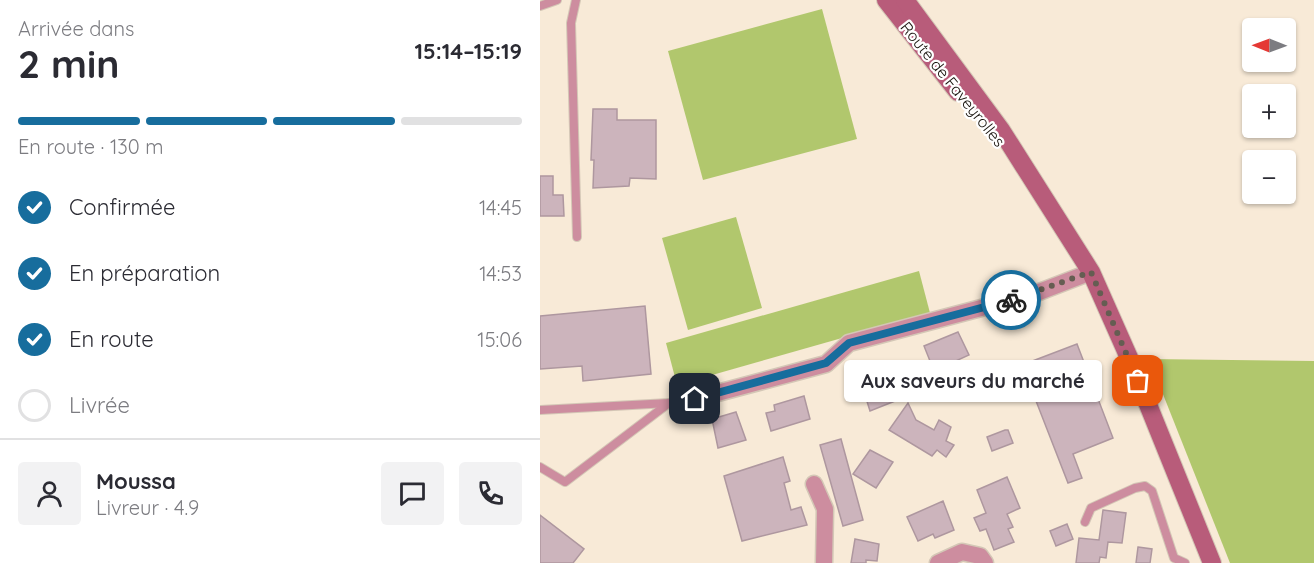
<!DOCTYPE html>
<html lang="fr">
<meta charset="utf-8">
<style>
body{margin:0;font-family:Quicksand,sans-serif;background:#f2f2f3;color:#2b2b33;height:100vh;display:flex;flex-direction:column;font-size:22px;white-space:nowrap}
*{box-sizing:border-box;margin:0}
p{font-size:20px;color:#7c7c81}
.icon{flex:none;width:33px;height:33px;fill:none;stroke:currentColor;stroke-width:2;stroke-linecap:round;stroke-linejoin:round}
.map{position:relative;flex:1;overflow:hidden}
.drawer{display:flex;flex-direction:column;background:#fff;width:540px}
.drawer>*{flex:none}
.needle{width:39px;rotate:271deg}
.controls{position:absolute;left:702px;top:18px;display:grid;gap:12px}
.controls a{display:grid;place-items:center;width:54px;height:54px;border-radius:6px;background:#fff;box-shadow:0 2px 4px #0004;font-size:30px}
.pin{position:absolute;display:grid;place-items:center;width:51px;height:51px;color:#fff;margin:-26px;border-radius:12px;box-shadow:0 3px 9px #0006}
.courier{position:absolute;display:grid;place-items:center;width:60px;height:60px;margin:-30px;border:4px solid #176d9d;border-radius:50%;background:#fff;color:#222;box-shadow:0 2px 8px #0007}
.bubble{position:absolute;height:42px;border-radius:6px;background:#fff;box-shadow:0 2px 4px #0004;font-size:20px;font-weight:700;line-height:42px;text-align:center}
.summary em{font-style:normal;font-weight:700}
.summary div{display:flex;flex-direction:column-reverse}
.summary{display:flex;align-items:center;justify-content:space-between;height:102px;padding:0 18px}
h1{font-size:39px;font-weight:700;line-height:45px}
.bar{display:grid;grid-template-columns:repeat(4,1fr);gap:9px 6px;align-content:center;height:72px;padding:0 18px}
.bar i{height:8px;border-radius:4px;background:#e1e1e2}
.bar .selected{background:#176d9d}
.bar p{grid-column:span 4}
.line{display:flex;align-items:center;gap:15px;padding:0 18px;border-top:2px solid #e1e1e2}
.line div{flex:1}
.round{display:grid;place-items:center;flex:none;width:63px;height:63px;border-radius:6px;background:#f2f2f3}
ol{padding:0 18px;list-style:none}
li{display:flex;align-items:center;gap:18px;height:66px}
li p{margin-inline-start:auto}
li .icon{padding:6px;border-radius:50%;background:#176d9d;color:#fff;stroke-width:4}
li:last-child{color:#7c7c81}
li i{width:33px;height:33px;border:3px solid #e1e1e2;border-radius:50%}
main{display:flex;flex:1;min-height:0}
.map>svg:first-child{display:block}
.green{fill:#b1c76d}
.building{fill:#ccb4bc;stroke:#ae979f;stroke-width:1.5}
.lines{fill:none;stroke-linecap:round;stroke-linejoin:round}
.service-casing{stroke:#d4c7b6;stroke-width:10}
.minor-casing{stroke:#d4c7b6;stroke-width:19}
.secondary-casing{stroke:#d4c7b6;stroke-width:20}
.service{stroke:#cd8d9f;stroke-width:8}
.minor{stroke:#cd8d9f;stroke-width:16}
.secondary{stroke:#b85c7a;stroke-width:18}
.done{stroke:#655d52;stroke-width:6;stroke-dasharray:0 10.8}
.route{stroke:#176d9d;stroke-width:8}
.labels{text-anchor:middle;stroke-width:4.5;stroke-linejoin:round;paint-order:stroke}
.street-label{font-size:16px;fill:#16110b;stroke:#fff}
</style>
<main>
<section class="drawer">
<div class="summary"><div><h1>2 min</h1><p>Arrivée dans</p></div><em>15:14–15:19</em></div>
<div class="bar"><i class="selected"></i><i class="selected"></i><i class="selected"></i><i></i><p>En route · 130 m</p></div>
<ol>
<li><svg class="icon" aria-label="check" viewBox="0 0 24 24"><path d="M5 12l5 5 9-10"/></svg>Confirmée<p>14:45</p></li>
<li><svg class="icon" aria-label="check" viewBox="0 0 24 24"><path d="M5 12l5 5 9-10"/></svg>En préparation<p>14:53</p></li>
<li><svg class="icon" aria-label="check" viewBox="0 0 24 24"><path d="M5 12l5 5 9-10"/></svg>En route<p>15:06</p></li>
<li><i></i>Livrée</li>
</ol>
<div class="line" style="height:108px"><a class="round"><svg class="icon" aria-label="person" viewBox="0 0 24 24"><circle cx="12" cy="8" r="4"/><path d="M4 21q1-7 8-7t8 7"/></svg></a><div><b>Moussa</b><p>Livreur · 4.9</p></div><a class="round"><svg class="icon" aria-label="chat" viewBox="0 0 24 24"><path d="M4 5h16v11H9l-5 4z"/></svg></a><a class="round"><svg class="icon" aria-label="phone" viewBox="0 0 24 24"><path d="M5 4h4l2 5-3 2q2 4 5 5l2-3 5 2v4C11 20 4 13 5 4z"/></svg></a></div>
</section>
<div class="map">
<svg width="774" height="563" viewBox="0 0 774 563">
<rect width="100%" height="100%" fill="#f8ead7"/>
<g class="green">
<polygon points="282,9 317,139 163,180 128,51"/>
<polygon points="196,217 222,308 148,330 122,238"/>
<polygon points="379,271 390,313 137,385 126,343"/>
<polygon points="609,359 774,361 774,563 690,563"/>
</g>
<g class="building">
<polygon points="53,109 77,109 77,120 116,120 116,179 90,178 89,186 53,188 54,160 51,160"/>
<polygon points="0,176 13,176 13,195 23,195 24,216 0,216"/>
<polygon points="105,306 111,374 43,381 42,366 0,369 0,316"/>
<polygon points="418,332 429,355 394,371 384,346"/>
<polygon points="537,344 573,438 533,454 542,478 528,483 482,365"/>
<polygon points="349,362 365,397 330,411 319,376"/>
<polygon points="264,396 270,419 231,431 226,413 235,411 234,405"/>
<polygon points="368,403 376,420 394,430 399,420 411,427 406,441 414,445 406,457 397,450 392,456 349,430"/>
<polygon points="196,412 206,440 178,448 172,419"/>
<polygon points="465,430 468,430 473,443 452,451 447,437"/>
<polygon points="301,439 323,520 303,526 280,445"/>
<polygon points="330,450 353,462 336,488 313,474"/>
<polygon points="243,457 250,481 244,483 251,510 261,507 267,525 202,541 184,476"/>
<polygon points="467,477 480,508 467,514 473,527 468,529 474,542 454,550 446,529 440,531 434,518 446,513 437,490"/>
<polygon points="403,501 414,530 395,538 393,534 378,541 367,517"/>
<polygon points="563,510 586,513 582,543 568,542 566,558 560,557 559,563 536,563 539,538 559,540"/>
<polygon points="0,515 44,549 33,563 0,563"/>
<polygon points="527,524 533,539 516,546 510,531"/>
<polygon points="315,539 339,544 337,561 326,560 326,563 311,563"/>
<polygon points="598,547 612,549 610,563 596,563"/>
</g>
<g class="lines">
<g class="service-casing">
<g id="service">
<polyline points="36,0 31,23 37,237"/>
<polyline points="0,6 17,0"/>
<polyline points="0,410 129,403 155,399"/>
<polyline points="0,467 25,482 129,403"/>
<polyline points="545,522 551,508 595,488 605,486 612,491 634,558 645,563"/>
</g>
</g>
<g class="minor-casing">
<g id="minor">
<polyline points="155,399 286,364 309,343 494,294 551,272"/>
<polyline points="274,484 285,509 284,563"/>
<polyline points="398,563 422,552 440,556 445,563"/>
</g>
</g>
<g class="secondary-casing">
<g id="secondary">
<polyline points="346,0 418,92"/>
<polyline points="365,0 461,130 551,272 590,360 672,563"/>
</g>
</g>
<use href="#service" class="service"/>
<use href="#minor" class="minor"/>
<use href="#secondary" class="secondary"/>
</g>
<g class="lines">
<polyline class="done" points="471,300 551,272 598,381"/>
<polyline class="route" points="155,399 286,363 309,343 471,300"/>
</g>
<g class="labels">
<g class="street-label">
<text transform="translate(413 84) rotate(51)" y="6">Route de Faveyrolles</text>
</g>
</g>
</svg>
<div class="controls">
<a><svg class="needle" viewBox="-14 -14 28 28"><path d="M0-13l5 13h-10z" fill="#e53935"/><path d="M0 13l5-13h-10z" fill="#7c7c81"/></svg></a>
<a>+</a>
<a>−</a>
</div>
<div class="pin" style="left:598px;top:381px;background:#ea580c"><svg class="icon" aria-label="bag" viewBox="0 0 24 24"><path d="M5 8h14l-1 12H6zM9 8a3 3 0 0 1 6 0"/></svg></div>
<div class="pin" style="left:155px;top:399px;background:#1f2937"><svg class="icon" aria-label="home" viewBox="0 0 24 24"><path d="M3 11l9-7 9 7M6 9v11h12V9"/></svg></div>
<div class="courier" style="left:471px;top:300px"><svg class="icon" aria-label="bike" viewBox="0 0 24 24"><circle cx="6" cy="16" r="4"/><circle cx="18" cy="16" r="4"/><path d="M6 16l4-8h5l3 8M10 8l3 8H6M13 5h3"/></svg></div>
<div class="bubble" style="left:304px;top:360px;width:258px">Aux saveurs du marché</div>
</div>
</main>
